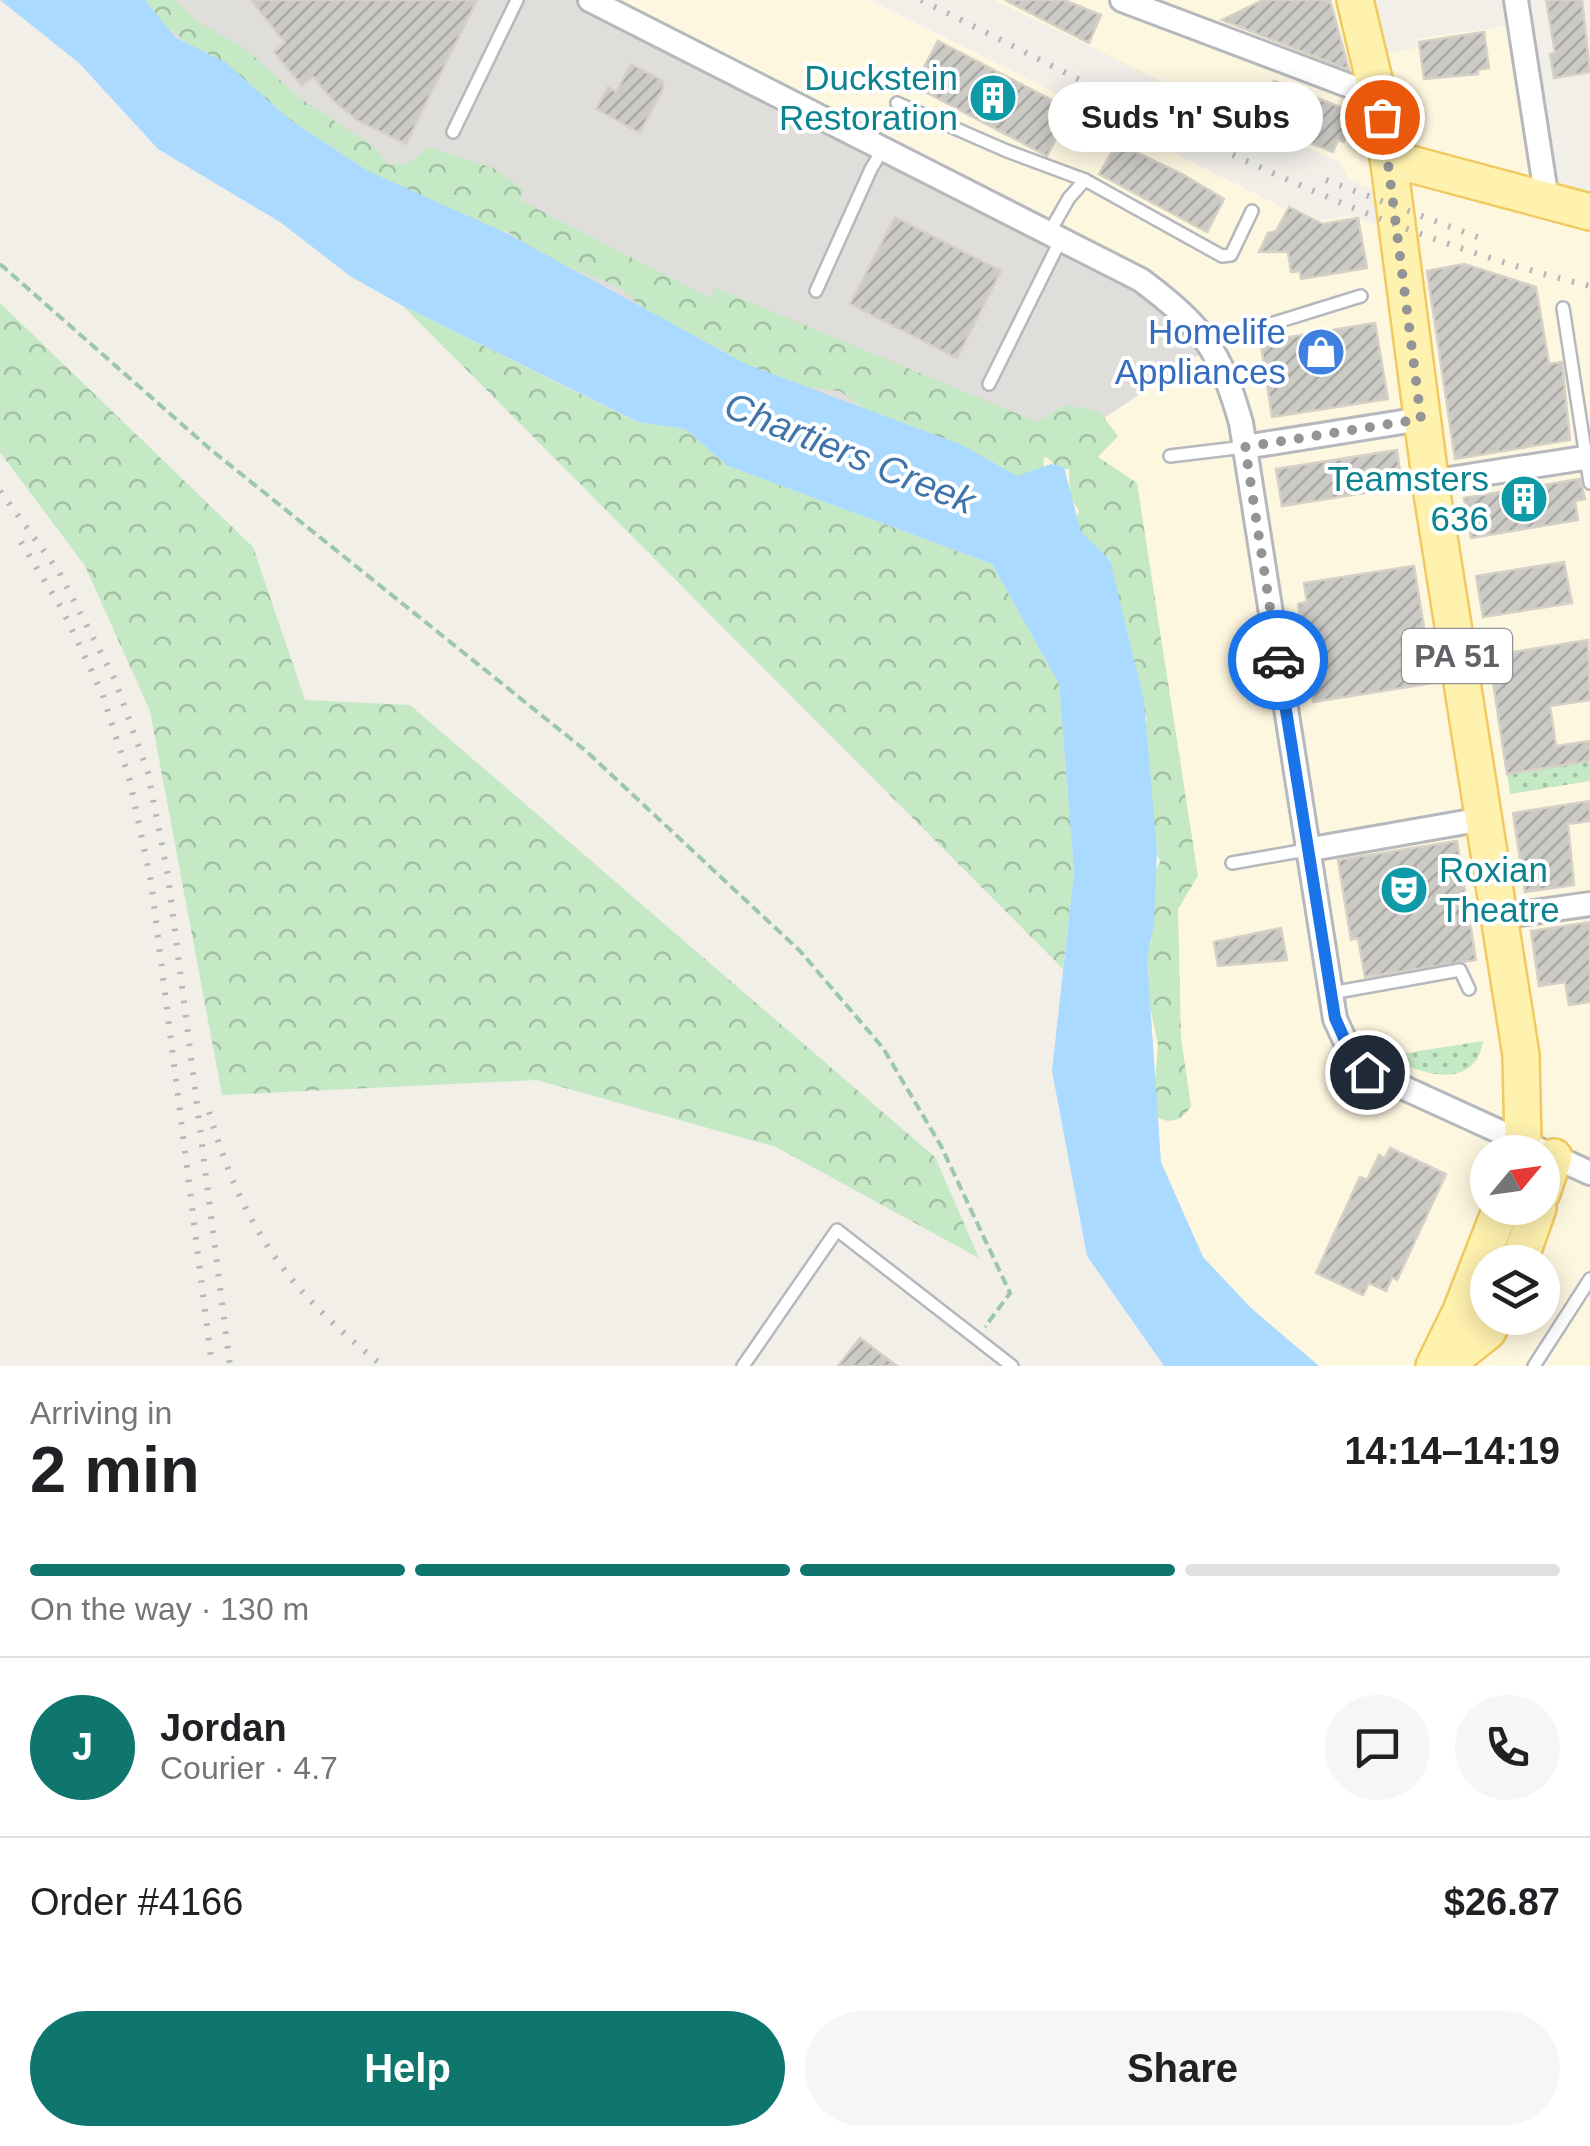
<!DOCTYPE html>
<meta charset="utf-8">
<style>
body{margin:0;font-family:Arial,sans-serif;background:#f6f6f6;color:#202124;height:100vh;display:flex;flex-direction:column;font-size:38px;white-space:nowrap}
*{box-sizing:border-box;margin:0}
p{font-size:32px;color:#757577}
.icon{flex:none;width:55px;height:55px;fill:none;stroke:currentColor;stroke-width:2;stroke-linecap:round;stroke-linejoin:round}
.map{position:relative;height:1366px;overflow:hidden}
.details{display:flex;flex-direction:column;background:#fff;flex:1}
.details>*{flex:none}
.needle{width:65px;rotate:61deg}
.tools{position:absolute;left:1470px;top:1135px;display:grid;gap:20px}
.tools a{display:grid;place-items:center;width:90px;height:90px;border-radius:50%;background:#fff;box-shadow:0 5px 25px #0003;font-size:50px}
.pin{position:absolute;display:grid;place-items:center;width:85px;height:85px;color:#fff;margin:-42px;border:5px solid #fff;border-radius:50%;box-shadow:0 2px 10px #0007}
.courier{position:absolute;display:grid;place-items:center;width:100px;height:100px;margin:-50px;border:8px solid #1a73e8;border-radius:50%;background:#fff;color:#222;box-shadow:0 2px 12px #0007}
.bubble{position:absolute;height:70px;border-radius:35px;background:#fff;box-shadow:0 5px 25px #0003;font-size:32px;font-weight:700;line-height:70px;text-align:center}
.head em{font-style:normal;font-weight:700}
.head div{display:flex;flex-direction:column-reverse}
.head{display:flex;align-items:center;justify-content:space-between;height:170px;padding:0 30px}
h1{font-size:65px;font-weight:700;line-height:75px}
.bar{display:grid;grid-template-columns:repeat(4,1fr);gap:15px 10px;align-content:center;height:120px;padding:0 30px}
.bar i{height:12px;border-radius:8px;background:#e0e0e0}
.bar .on{background:#0f766e}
.bar p{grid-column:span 4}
.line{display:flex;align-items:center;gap:25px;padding:0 30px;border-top:2px solid #e0e0e0}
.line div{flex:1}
.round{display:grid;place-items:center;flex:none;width:105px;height:105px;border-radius:52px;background:#f6f6f6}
.button{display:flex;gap:20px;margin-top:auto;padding:20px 30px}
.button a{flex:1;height:115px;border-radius:60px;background:#0f766e;color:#fff;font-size:40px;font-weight:700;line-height:115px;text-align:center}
.button a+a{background:#f6f6f6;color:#202124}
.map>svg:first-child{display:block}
.commercial{fill:#fef7e0;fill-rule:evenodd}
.industrial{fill:#e0deda}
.grass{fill:url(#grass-dots)}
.forest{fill:url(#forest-crowns)}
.water{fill:#aadaff}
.building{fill:url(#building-hatch);stroke:#d6d1c6;stroke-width:2.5}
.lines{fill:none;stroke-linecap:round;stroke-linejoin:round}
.service-casing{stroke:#b5b8bc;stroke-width:16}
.minor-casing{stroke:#b5b8bc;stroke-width:28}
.primary-casing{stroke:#f2c960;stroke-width:40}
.path{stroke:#9cc7a9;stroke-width:4;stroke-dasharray:10 5;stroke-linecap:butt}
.service{stroke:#fff;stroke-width:11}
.minor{stroke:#fff;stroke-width:22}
.primary{stroke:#fff2af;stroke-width:35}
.rail{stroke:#b6b7b8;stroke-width:6;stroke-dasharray:2.5 12;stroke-linecap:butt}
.done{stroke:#929495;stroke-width:10;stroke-dasharray:0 18}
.route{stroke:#1a73e8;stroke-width:12}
.labels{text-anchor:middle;stroke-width:8;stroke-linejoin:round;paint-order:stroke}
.shield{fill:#fff;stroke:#8f9295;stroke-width:2.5}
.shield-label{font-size:32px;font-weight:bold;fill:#5f6368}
.culture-label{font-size:35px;fill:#0d838f;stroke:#fff;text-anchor:end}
.shop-label{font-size:35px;fill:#366cbe;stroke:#fff;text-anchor:end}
.water-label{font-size:38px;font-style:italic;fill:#4174aa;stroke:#fff}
</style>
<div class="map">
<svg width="1590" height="1366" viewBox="0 0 1590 1366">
<defs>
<pattern id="grass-dots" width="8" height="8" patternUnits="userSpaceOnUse" patternTransform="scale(2.5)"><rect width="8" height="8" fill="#c5e8c5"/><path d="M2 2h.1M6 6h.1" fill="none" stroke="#a3c0a4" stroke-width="1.8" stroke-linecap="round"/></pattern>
<pattern id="forest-crowns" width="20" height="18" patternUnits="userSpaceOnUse" patternTransform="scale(2.5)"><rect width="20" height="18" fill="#c5e8c5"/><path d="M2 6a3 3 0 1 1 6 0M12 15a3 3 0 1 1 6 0" fill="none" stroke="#a3c0a4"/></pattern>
<pattern id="building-hatch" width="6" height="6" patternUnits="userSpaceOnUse" patternTransform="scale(2.5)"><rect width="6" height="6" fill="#cccac5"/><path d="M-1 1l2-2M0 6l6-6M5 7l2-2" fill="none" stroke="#a9a8a4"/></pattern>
</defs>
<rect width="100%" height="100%" fill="#f1efe8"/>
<path class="commercial" d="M 590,0 L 871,0 L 1285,209 L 1288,205 L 1320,220 L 1351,215 L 1395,233 L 1392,197 L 1349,180 L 1339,161 L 1267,131 L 993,0 L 1355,0 L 1370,56 L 1417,48 L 1416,39 L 1520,24 L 1547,200 L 1590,212 L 1590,1366 L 1319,1366 L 1251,1308 L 1203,1257 L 1161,1162 L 1147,958 L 1154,925 L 1017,476 L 1211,347 ZM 1488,1152 L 1542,1152 L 1542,1208 L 1488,1208 ZM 1488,1262 L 1542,1262 L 1542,1318 L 1488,1318 Z"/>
<polygon class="industrial" points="79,0 590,0 1141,280 1212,346 993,492 286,172"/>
<g class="grass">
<polygon points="1590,761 1590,781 1510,794 1507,774"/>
<path d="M 1483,1041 C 1476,1094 1411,1074 1383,1051 L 1393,1049 L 1394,1055 Z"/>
</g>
<g class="forest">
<path d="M 134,0 L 175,0 L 196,21 L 243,47 L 301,99 L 375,147 L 388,165 L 410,163 L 428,147 L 493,168 L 524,189 L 520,200 L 710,298 L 716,288 L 1037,422 L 1065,405 L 1099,411 L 1118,436 L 1098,457 L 1137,483 L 1198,876 L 1178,909 L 1181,1038 L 1191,1106 C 1181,1123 1167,1125 1152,1114 L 1158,1045 L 1145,982 L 1149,975 L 1143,955 C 1155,941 1153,935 1145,920 L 1153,876 L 1160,862 L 1153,843 L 1138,746 L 1147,719 C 1133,701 1128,675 1132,652 L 1122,644 L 1118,618 L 1123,614 L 1114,602 L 1110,558 L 1095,554 L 1074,524 L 1079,511 L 1070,496 L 1069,469 L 1059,469 L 1043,454 L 1045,479 L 1039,487 L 885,424 L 840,391 L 763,383 L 721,349 L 652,316 L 617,286 L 537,254 L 509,232 L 483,227 L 326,154 Z"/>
<polygon points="0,303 253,547 305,700 410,705 935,1157 979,1258 776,1147 537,1080 222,1095 150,711 85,566 0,452"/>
<polygon points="403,306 637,422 685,429 728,466 992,564 1059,684 1074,872 1063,969"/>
</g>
<polygon class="water" points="0,0 145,0 176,38 225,62 289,119 368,171 508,234 746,364 962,445 1017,476 1051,464 1064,467 1081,532 1110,560 1144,701 1157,852 1154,925 1147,958 1161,1162 1203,1257 1251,1308 1319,1366 1164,1366 1087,1256 1052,1071 1074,872 1059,684 992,564 728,466 685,429 638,422 403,306 350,276 280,222 158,149 79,63"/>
<g class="building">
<polygon points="251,0 477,0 406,144 357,120 333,100 313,77 302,86 274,52 285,43"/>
<polygon points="1005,0 1064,0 1101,15 1089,43"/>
<polygon points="1263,0 1330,0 1349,70 1222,20"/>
<polygon points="1546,0 1582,0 1590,72 1554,78 1550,54 1555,53"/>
<polygon points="1484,32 1489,68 1478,70 1478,74 1424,79 1419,42"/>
<polygon points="938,41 1071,110 1047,156 914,86"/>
<polygon points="631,64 663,81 663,88 640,133 596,109 608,87 616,92"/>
<polygon points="1274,81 1350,111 1344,124 1350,126 1344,142 1338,140 1333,152 1258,123"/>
<polygon points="1117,143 1184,175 1224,199 1207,232 1099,174"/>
<polygon points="1289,207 1323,224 1358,218 1367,268 1301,279 1300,271 1291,272 1288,252 1259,252 1268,233 1276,231"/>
<polygon points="895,217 1001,271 957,358 850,304"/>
<polygon points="1464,264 1536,287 1549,364 1562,362 1570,440 1455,459 1427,271"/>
<polygon points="1375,323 1388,399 1272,417 1261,345 1277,343 1277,339"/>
<polygon points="1397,450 1402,487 1282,506 1276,469"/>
<polygon points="1580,479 1585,499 1575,501 1578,520 1471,538 1464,498"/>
<polygon points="1564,562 1572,603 1483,617 1476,576"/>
<polygon points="1414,566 1433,683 1313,702 1298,604 1307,602 1304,583"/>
<polygon points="1588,640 1590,700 1550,706 1556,746 1590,741 1590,761 1507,774 1489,656"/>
<polygon points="1590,801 1590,821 1568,824 1574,885 1525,892 1513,813"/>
<polygon points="1457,841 1476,960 1365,977 1358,938 1351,940 1338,860"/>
<polygon points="1590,922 1590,1002 1569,1005 1565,982 1539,986 1531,931"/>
<polygon points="1281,928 1287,960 1218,966 1214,942"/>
<polygon points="1390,1148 1446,1174 1397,1280 1392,1277 1386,1291 1369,1283 1363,1295 1316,1273 1360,1177 1367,1180 1379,1155 1385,1158"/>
<polygon points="860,1338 897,1366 838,1366"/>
</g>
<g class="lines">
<g class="service-casing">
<g id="service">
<polyline points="897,103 1007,151 1085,180"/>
<polyline points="453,132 517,0"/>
<polyline points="1049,233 1069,198 1085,180 1222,256 1231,255 1252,211"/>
<polyline points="816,291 871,169 883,149"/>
<polyline points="1563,308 1590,483"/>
<polyline points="1209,343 1361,296"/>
<polyline points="989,384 1061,239"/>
<polyline points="1170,456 1245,447"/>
<polyline points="1232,863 1306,850"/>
<polyline points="1331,993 1460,970 1469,989"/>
<polyline points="743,1366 837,1230 1012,1366"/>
<polyline points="1534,1366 1590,1279"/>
</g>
</g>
<g class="minor-casing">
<g id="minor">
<path d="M 590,0 L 1141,280 C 1202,326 1220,349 1241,423 L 1335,1019 L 1352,1056 L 1367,1071 L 1590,1173"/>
<polyline points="1122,0 1379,97"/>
<polyline points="1516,0 1547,200"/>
<polyline points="1245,447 1421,419"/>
<polyline points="1430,482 1590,457"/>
<polyline points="1306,850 1483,819"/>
<polyline points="1498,917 1590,904"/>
</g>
</g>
<g class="primary-casing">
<g id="primary">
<polyline points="1355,0 1383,117 1432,493 1521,1055 1523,1143 1520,1152"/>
<polyline points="1388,158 1590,212"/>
<polyline points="1542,1193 1554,1157"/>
<polyline points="1519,1262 1538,1208"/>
<polyline points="1434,1366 1461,1311 1501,1208"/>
<polyline points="1444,1366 1488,1331 1494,1318"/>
</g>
</g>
<polyline class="path" points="0,264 210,449 586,751 800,951 883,1048 941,1146 1010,1293 985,1327"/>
<use href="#service" class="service"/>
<use href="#minor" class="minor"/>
<use href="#primary" class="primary"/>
<g class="rail">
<path d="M 921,0 C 1137,107 1354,229 1590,286"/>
<polyline points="1326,180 1480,238"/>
<polyline points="0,491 59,572 115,680 148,773 168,876 230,1366"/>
<polyline points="21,542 62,609 102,693 130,781 151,882 212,1366"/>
<path d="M 209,1112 C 243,1228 288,1291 383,1366"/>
</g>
</g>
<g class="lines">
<polyline class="done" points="1278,660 1245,447 1421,419 1382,117"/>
<polyline class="route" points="1278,660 1335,1018 1352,1056 1367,1072"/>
</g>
<defs>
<g id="building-disc" transform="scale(2.5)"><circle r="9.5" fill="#0f9aa8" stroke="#fff"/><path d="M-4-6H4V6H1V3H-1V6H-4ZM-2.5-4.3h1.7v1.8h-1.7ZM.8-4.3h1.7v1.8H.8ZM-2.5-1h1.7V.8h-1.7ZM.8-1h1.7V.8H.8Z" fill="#fff"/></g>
<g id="shop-disc" transform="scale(2.5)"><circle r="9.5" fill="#3f7fe0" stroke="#fff"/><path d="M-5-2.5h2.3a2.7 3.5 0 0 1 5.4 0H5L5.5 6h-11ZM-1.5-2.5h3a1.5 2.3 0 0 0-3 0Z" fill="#fff"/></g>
<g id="theatre-disc" transform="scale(2.5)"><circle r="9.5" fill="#0f9aa8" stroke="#fff"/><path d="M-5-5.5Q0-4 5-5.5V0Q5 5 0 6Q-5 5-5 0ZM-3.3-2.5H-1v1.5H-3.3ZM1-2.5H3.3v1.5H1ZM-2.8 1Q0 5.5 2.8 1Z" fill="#fff"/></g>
</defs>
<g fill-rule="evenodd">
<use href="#building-disc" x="993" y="98"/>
<use href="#shop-disc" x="1321" y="352"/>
<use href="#building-disc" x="1524" y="499"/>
<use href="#theatre-disc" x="1404" y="890"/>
</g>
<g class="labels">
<rect class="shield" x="1402" y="629" width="110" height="54" rx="8"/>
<g class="shield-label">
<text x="1457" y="667">PA 51</text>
</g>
<g class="culture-label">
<text x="958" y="90">Duckstein<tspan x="958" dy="40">Restoration</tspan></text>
<text x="1489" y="491">Teamsters<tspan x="1489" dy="40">636</tspan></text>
<text x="1439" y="882" text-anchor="start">Roxian<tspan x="1439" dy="40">Theatre</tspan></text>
</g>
<g class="shop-label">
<text x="1286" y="344">Homelife<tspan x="1286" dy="40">Appliances</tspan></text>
</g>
<g class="water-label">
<text transform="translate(850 453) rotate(22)" y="13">Chartiers Creek</text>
</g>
</g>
</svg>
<div class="tools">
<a><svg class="needle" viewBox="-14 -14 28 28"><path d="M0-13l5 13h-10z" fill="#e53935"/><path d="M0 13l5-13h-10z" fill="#757577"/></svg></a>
<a><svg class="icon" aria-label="layers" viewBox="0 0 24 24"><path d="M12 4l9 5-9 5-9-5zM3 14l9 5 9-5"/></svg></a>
</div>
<div class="pin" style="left:1382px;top:117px;background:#ea580c"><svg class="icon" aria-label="bag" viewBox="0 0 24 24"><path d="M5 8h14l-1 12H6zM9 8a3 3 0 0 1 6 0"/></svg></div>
<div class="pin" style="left:1367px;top:1072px;background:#1f2937"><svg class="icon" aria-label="home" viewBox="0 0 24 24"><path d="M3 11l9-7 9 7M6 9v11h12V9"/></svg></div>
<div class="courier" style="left:1278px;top:660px"><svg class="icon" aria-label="car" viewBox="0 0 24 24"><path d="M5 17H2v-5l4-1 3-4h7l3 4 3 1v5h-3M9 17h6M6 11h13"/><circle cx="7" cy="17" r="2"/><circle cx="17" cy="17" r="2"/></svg></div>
<div class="bubble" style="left:1048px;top:82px;width:275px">Suds 'n' Subs</div>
</div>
<section class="details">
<div class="head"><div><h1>2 min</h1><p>Arriving in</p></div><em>14:14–14:19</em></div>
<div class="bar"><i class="on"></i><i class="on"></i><i class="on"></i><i></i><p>On the way · 130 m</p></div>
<div class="line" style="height:180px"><b class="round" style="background:#0f766e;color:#fff">J</b><div><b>Jordan</b><p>Courier · 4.7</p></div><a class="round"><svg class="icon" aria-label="chat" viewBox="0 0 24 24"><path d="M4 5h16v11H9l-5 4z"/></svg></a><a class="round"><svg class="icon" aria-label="phone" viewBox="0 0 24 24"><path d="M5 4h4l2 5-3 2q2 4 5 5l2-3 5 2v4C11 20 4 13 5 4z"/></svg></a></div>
<div class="line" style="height:130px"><div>Order #4166</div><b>$26.87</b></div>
<div class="button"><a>Help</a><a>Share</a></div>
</section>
